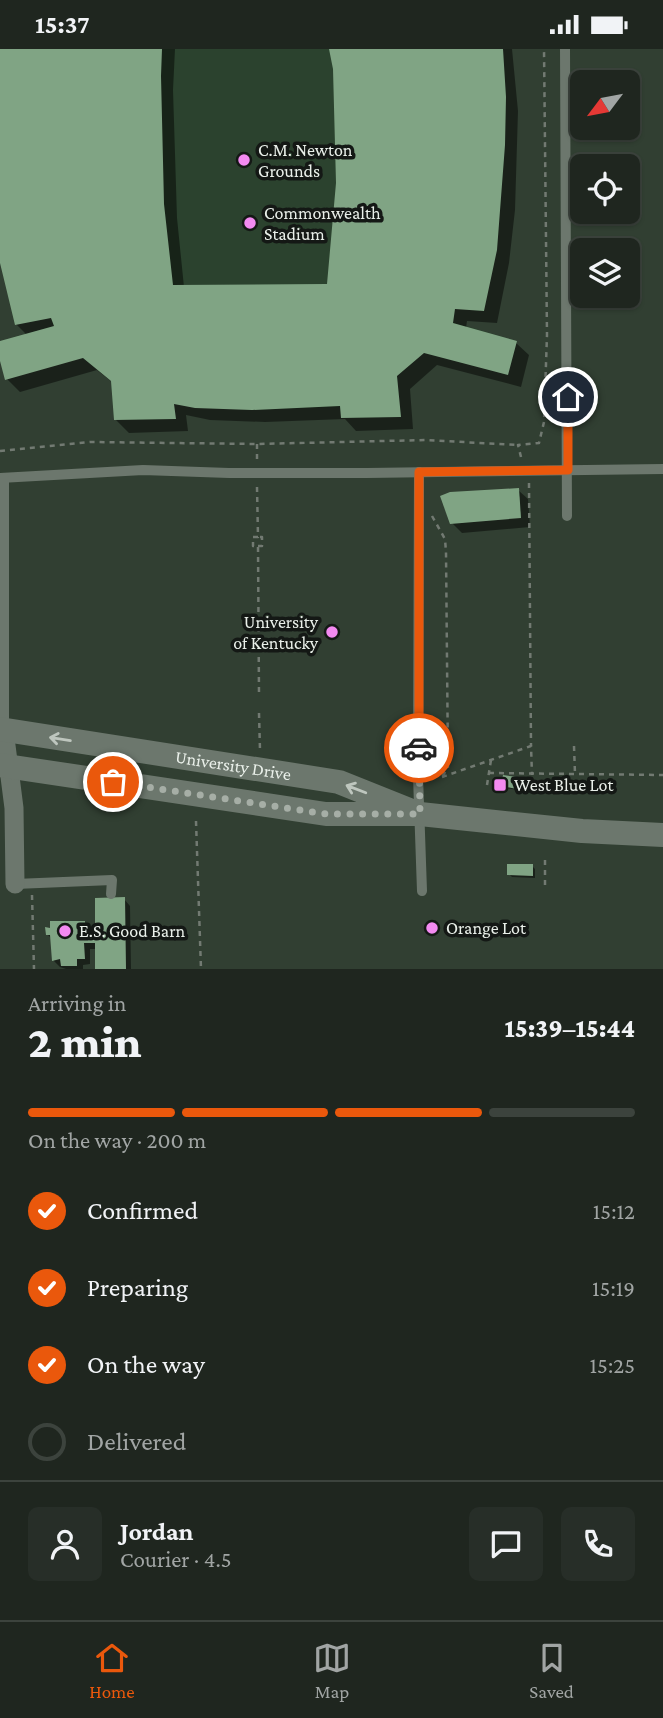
<!DOCTYPE html>
<meta charset="utf-8">
<style>
body{margin:0;font-family:"Crimson Pro",serif;background:#272e28;color:#f1f3f6;height:100vh;display:flex;flex-direction:column;font-size:26px;white-space:nowrap}
*{box-sizing:border-box;margin:0}
p{font-size:23px;color:#a1a5a4}
.icon{flex:none;width:38px;height:38px;fill:none;stroke:currentColor;stroke-width:2;stroke-linecap:round;stroke-linejoin:round}
.map{position:relative;height:920px;overflow:hidden}
.sheet{display:flex;flex-direction:column;background:#1f261f;flex:1}
.sheet>*{flex:none}
.needle{width:46px;rotate:238deg}
.tools{position:absolute;left:570px;top:21px;display:grid;gap:14px}
.tools a{display:grid;place-items:center;width:70px;height:70px;border-radius:10px;background:#1f261f;box-shadow:0 2px 5px #0004,0 0 0 2px #3c433d;font-size:35px}
.pin{position:absolute;display:grid;place-items:center;width:60px;height:60px;color:#fff;margin:-30px;border:4px solid #fff;border-radius:50%;box-shadow:0 2px 7px #0007}
.courier{position:absolute;display:grid;place-items:center;width:70px;height:70px;margin:-35px;border:5px solid #ea580c;border-radius:50%;background:#fff;color:#222;box-shadow:0 2px 9px #0007}
.head em{font-style:normal;font-weight:800}
.head div{display:flex;flex-direction:column-reverse}
.head{display:flex;align-items:center;justify-content:space-between;height:119px;padding:0 28px}
h1{font-size:46px;font-weight:800;line-height:52px}
.bar{display:grid;grid-template-columns:repeat(4,1fr);gap:10px 7px;align-content:center;height:84px;padding:0 28px}
.bar i{height:9px;border-radius:5px;background:#3c433d}
.bar .on{background:#ea580c}
.bar p{grid-column:span 4}
.line{display:flex;align-items:center;gap:18px;padding:0 28px;border-top:2px solid #3c433d}
.line div{flex:1}
.round{display:grid;place-items:center;flex:none;width:74px;height:74px;border-radius:10px;background:#272e28}
ol{padding:0 28px;list-style:none}
li{display:flex;align-items:center;gap:21px;height:77px}
li p{margin-inline-start:auto}
li .icon{padding:7px;border-radius:50%;background:#ea580c;color:#fff;stroke-width:4}
li:last-child{color:#a1a5a4}
li i{width:38px;height:38px;border:4px solid #3c433d;border-radius:50%}
.status{display:flex;justify-content:space-between;align-items:center;height:49px;padding:0 35px;background:#1f261f;direction:ltr}
.status svg{height:19px;fill:currentColor}
.tabs{display:flex;justify-content:space-around;align-items:center;height:98px;border-top:2px solid #3c433d;background:#1f261f;font-size:19px;color:#a1a5a4}
.tabs a{display:grid;justify-items:center;gap:4px}
.tabs .on{color:#ea580c}
.map>svg:first-child{display:block}
.built{fill:#313f32;fill-rule:evenodd}
.green{fill:#2b422e}
.shadow{fill:#0007}
.building{fill:#80a484}
.lines{fill:none;stroke-linecap:round;stroke-linejoin:round}
.path{stroke:#727a72;stroke-width:2.5;stroke-dasharray:5 5;stroke-linecap:butt}
.service{stroke:#6c776d;stroke-width:10}
.minor{stroke:#6c776d;stroke-width:19}
.tertiary{stroke:#6c776d;stroke-width:24}
.oneway{stroke:#bec6be}
.done{stroke:#a6aea6;stroke-width:7;stroke-dasharray:0 12.6}
.route{stroke:#ea580c;stroke-width:9}
.poi-dot{fill:#f38af1;stroke:#141815;stroke-width:2.5}
.labels{text-anchor:middle;stroke-width:7;stroke-linejoin:round;paint-order:stroke}
.poi-label{font-size:18px;fill:#eaf0ea;stroke:#141815;text-anchor:start}
.street-label{font-size:18px;fill:#eaf0ea;stroke:#141815}
</style>
<div class="status"><b>15:37</b><svg viewBox="0 0 49 12"><path d="M0 12V9h3v3zM5 12V6h3v6zM10 12V3h3v9zM15 12V0h3v12zM26 1h20v11H26zM47 4h2v5h-2z"/></svg></div>
<div class="map">
<svg width="663" height="920" viewBox="0 0 663 920">
<rect width="100%" height="100%" fill="#293229"/>
<path class="built" d="M 0,0 L 663,0 L 663,920 L 0,920 ZM 583,33 L 628,33 L 628,79 L 583,79 ZM 583,117 L 628,117 L 628,163 L 583,163 ZM 583,201 L 628,201 L 628,247 L 583,247 Z"/>
<polygon class="green" points="0,0 503,0 506,48 505,96 497,201 455,260 453,273 517,292 508,326 424,304 397,327 401,368 342,369 340,358 252,361 174,355 176,370 114,371 111,332 83,309 0,312 0,292 53,277 51,269 15,276 0,214"/>
<g class="shadow">
<polygon points="0,0 175,0 173,41 177,169 184,238 329,237 338,134 335,20 331,0 512,0 518,62 515,161 509,214 497,274 467,272 466,279 516,294 529,306 521,338 437,316 410,340 413,380 356,382 345,370 265,373 210,371 186,366 188,382 129,384 116,371 112,333 97,321 20,343 7,330 0,305 0,294 27,286 16,275 0,206"/>
<polygon points="518,441 528,450 530,478 462,484 452,474"/>
<polygon points="528,732 530,735 529,743 506,739 503,737"/>
<polygon points="532,817 535,820 535,829 512,828 509,825"/>
<polygon points="124,850 130,857 131,920 97,920 97,900 90,900 90,915 83,916 83,920 66,920 60,918 54,912 52,890 47,885 84,873 91,880 91,889 97,889"/>
</g>
<g class="building">
<polygon points="0,0 162,0 161,27 164,155 173,236 327,235 336,134 333,20 329,0 503,0 506,48 505,96 497,201 484,262 455,260 453,274 517,292 508,326 424,304 397,327 401,368 341,369 340,357 252,361 195,359 174,355 176,370 114,371 111,332 83,309 5,331 0,312 0,292 54,277 51,269 15,276 0,214"/>
<polygon points="519,439 521,469 450,475 440,447 450,443"/>
<polygon points="503,726 529,730 527,742 501,737"/>
<polygon points="507,815 533,815 533,827 507,826"/>
<polygon points="125,848 126,920 95,920 95,894 84,894 85,910 77,910 77,917 61,917 60,910 52,912 50,886 46,886 45,878 50,879 50,872 85,872 85,887 95,887 95,849"/>
</g>
<g class="lines">
<g class="path">
<polyline points="0,402 90,393 257,395 426,391 517,396"/>
<polyline points="521,408 518,396 539,394 544,373 547,286 544,0"/>
<polyline points="257,410 257,395"/>
<polyline points="529,434 531,697"/>
<polyline points="257,438 258,488 253,488 253,497 258,497 259,646"/>
<polyline points="432,467 445,490 446,503 448,718 442,728"/>
<polyline points="258,497 262,497 262,488 258,488"/>
<polyline points="259,664 260,701"/>
<polyline points="574,697 575,725"/>
<polyline points="489,724 663,726"/>
<polyline points="442,728 531,697 532,726"/>
<polyline points="487,736 491,711"/>
<polyline points="196,772 201,920"/>
<polyline points="545,836 545,811"/>
<polyline points="32,846 34,920"/>
</g>
<g class="service">
<polyline points="565,0 567,467"/>
<polyline points="419,423 418,727 422,842"/>
<polyline points="0,429 143,421 229,424 367,424 663,420"/>
<polyline points="4,429 4,681"/>
<polyline points="15,835 112,831 111,845"/>
</g>
<polyline class="minor" points="4,681 14,759 15,835"/>
<g class="tertiary">
<path id="s1" d="M 0,680 L 339,733 L 409,761"/>
<polyline points="0,716 326,765 420,765 582,782 663,786"/>
</g>
</g>
<defs><path id="oneway-shaft" d="M-6 0H5M1.5-3L5.5 0L1.5 3" fill="none" stroke-width="1.6" stroke-linecap="round" stroke-linejoin="round" transform="scale(1.75)"/></defs>
<g class="oneway">
<use href="#oneway-shaft" transform="translate(60 690) rotate(-171)"/>
<use href="#oneway-shaft" transform="translate(356 740) rotate(-159)"/>
</g>
<g class="lines">
<polyline class="done" points="113,733 326,765 420,765 419,699"/>
<polyline class="route" points="419,699 419,423 568,421 568,348"/>
</g>
<g class="poi-dot">
<circle cx="244" cy="111" r="7"/>
<circle cx="250" cy="174" r="7"/>
<circle cx="332" cy="583" r="7"/>
<rect x="493" y="729" width="14" height="14" rx="3.5"/>
<circle cx="432" cy="879" r="7"/>
<circle cx="65" cy="882" r="7"/>
</g>
<g class="labels">
<g class="poi-label">
<text x="258" y="107">C.M. Newton<tspan x="258" dy="21">Grounds</tspan></text>
<text x="264" y="170">Commonwealth<tspan x="264" dy="21">Stadium</tspan></text>
<text x="318" y="579" text-anchor="end">University<tspan x="318" dy="21">of Kentucky</tspan></text>
<text x="514" y="742">West Blue Lot</text>
<text x="446" y="885">Orange Lot</text>
<text x="79" y="888">E.S. Good Barn</text>
</g>
<g class="street-label">
<text dy="6" stroke="none"><textPath href="#s1" startOffset="236">University Drive</textPath></text>
</g>
</g>
</svg>
<div class="tools">
<a><svg class="needle" viewBox="-14 -14 28 28"><path d="M0-13l5 13h-10z" fill="#e53935"/><path d="M0 13l5-13h-10z" fill="#a1a5a4"/></svg></a>
<a><svg class="icon" aria-label="locate" viewBox="0 0 24 24"><circle cx="12" cy="12" r="6"/><path d="M12 2v4M12 18v4M2 12h4M18 12h4"/></svg></a>
<a><svg class="icon" aria-label="layers" viewBox="0 0 24 24"><path d="M12 4l9 5-9 5-9-5zM3 14l9 5 9-5"/></svg></a>
</div>
<div class="pin" style="left:113px;top:733px;background:#ea580c"><svg class="icon" aria-label="bag" viewBox="0 0 24 24"><path d="M5 8h14l-1 12H6zM9 8a3 3 0 0 1 6 0"/></svg></div>
<div class="pin" style="left:568px;top:348px;background:#1f2937"><svg class="icon" aria-label="home" viewBox="0 0 24 24"><path d="M3 11l9-7 9 7M6 9v11h12V9"/></svg></div>
<div class="courier" style="left:419px;top:699px"><svg class="icon" aria-label="car" viewBox="0 0 24 24"><path d="M5 17H2v-5l4-1 3-4h7l3 4 3 1v5h-3M9 17h6M6 11h13"/><circle cx="7" cy="17" r="2"/><circle cx="17" cy="17" r="2"/></svg></div>
</div>
<section class="sheet">
<div class="head"><div><h1>2 min</h1><p>Arriving in</p></div><em>15:39–15:44</em></div>
<div class="bar"><i class="on"></i><i class="on"></i><i class="on"></i><i></i><p>On the way · 200 m</p></div>
<ol>
<li><svg class="icon" aria-label="check" viewBox="0 0 24 24"><path d="M5 12l5 5 9-10"/></svg>Confirmed<p>15:12</p></li>
<li><svg class="icon" aria-label="check" viewBox="0 0 24 24"><path d="M5 12l5 5 9-10"/></svg>Preparing<p>15:19</p></li>
<li><svg class="icon" aria-label="check" viewBox="0 0 24 24"><path d="M5 12l5 5 9-10"/></svg>On the way<p>15:25</p></li>
<li><i></i>Delivered</li>
</ol>
<div class="line" style="height:126px"><a class="round"><svg class="icon" aria-label="person" viewBox="0 0 24 24"><circle cx="12" cy="8" r="4"/><path d="M4 21q1-7 8-7t8 7"/></svg></a><div><b>Jordan</b><p>Courier · 4.5</p></div><a class="round"><svg class="icon" aria-label="chat" viewBox="0 0 24 24"><path d="M4 5h16v11H9l-5 4z"/></svg></a><a class="round"><svg class="icon" aria-label="phone" viewBox="0 0 24 24"><path d="M5 4h4l2 5-3 2q2 4 5 5l2-3 5 2v4C11 20 4 13 5 4z"/></svg></a></div>
</section>
<nav class="tabs">
<a class="on"><svg class="icon" aria-label="home" viewBox="0 0 24 24"><path d="M3 11l9-7 9 7M6 9v11h12V9"/></svg>Home</a>
<a><svg class="icon" aria-label="map" viewBox="0 0 24 24"><path d="M3 6l6-2 6 2 6-2v14l-6 2-6-2-6 2zM9 4v14M15 6v14"/></svg>Map</a>
<a><svg class="icon" aria-label="saved" viewBox="0 0 24 24"><path d="M7 4h10v16l-5-4-5 4z"/></svg>Saved</a>
</nav>
